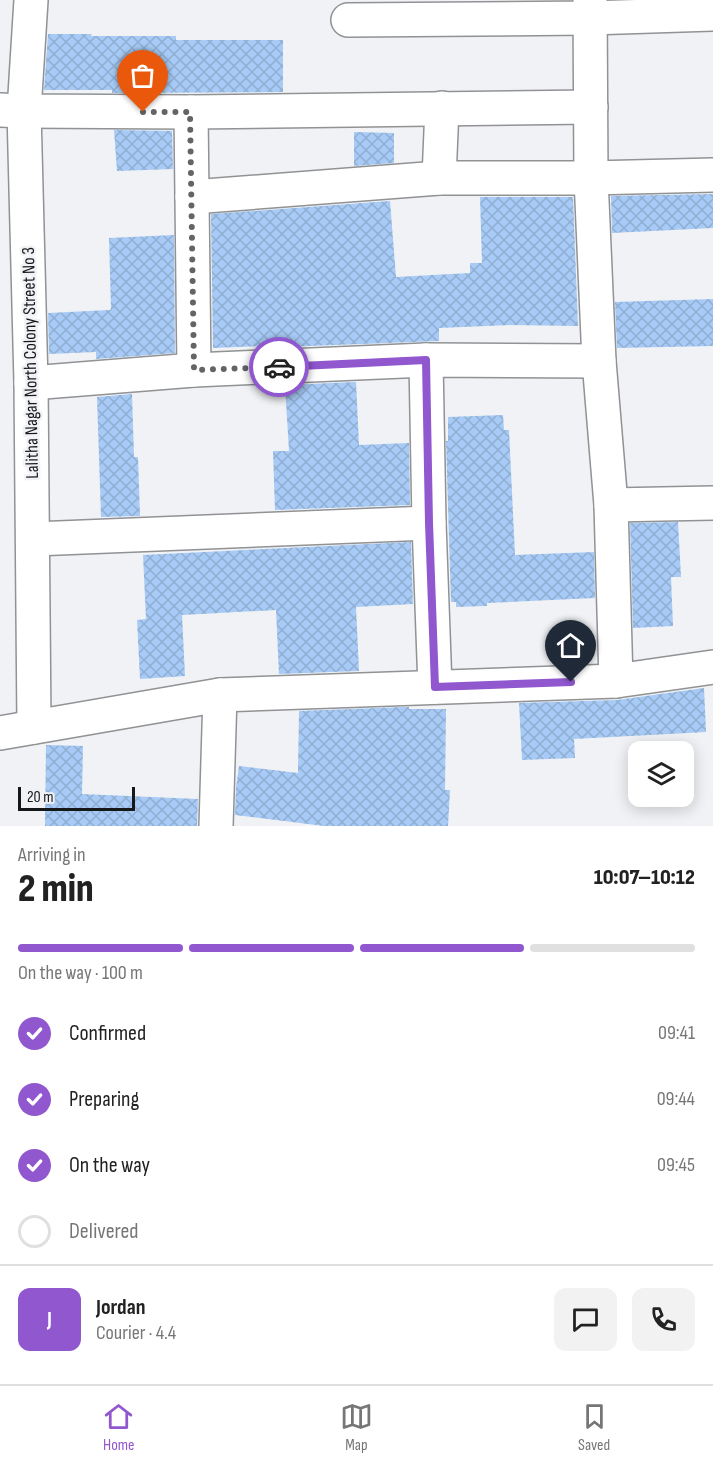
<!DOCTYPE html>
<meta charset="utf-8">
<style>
body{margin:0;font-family:"Sofia Sans Condensed",sans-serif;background:#f2f2f2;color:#222;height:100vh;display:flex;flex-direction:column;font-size:22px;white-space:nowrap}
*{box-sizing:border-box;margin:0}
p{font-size:20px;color:#767676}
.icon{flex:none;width:33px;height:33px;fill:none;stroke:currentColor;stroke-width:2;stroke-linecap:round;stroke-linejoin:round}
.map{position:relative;height:826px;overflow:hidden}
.panel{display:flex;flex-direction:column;background:#fff;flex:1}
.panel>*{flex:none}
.controls{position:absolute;left:628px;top:741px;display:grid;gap:12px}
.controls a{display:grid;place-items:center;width:66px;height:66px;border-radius:12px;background:#fff;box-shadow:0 3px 15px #0003;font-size:30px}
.scale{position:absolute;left:18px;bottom:15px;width:117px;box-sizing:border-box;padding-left:6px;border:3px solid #161718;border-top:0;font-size:16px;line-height:21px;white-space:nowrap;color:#161718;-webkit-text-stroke:4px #f0f2f5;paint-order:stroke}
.pin{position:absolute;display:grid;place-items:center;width:51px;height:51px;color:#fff;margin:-62px -26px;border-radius:50% 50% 50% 0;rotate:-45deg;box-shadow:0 0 6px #0007}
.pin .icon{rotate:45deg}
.courier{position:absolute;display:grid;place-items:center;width:60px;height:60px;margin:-30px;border:4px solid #9057cf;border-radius:50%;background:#fff;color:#222;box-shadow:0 2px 8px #0007}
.overview em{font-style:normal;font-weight:800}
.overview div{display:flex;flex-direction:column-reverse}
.overview{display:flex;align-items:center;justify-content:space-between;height:102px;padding:0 18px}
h1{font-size:39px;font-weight:800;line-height:45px}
.bar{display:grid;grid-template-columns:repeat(4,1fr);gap:9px 6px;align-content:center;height:72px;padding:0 18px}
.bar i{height:8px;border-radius:4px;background:#e0e0e0}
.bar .on{background:#9057cf}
.bar p{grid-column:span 4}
.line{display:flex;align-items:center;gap:15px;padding:0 18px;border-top:2px solid #e0e0e0}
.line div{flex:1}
.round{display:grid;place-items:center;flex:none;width:63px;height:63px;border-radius:12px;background:#f2f2f2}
ol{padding:0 18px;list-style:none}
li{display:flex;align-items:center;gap:18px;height:66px}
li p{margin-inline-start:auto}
li .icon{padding:6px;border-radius:50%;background:#9057cf;color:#fff;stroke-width:4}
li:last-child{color:#767676}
li i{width:33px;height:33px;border:3px solid #e0e0e0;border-radius:50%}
.tabs{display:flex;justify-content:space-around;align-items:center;height:84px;border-top:2px solid #e0e0e0;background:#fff;font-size:16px;color:#767676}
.tabs a{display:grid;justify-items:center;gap:3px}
.tabs .on{color:#9057cf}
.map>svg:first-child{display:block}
.building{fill:url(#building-cross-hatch)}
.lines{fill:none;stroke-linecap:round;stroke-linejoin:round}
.minor-casing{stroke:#909294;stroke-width:36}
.minor{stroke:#fff;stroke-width:33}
.done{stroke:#626465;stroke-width:6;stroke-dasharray:0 10.8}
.route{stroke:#9057cf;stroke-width:8}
.labels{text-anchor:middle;stroke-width:5;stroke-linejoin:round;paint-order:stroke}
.street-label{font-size:18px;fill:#161718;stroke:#f0f2f5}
</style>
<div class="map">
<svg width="713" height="826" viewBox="0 0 713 826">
<defs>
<pattern id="building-cross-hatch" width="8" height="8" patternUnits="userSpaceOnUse" patternTransform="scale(1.5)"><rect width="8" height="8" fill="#a7cbf6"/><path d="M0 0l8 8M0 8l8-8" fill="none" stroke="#8faed2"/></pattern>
</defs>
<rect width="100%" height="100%" fill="#f0f2f5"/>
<g class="building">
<polygon points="48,34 92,34 91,36 176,36 176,40 283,40 283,92 112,93 112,90 44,90"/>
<polygon points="114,130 172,131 173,169 117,171"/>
<polygon points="354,132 394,133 394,163 354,166"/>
<polygon points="713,194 713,228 612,233 611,196"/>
<polygon points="480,197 573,197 578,326 511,325 439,328 439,341 283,347 261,348 261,346 213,348 211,214 390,201 396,277 470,273 470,263 482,263"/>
<polygon points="174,235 175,353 96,359 96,352 49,354 48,313 110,310 111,308 109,238"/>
<polygon points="713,299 713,346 617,348 615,302"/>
<polygon points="356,382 359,445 409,443 410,505 275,510 273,451 289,451 285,385"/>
<polygon points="132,394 134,457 138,457 140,516 101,517 97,397"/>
<polygon points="503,415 504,430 509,430 515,555 594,552 595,598 487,603 487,606 456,607 456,602 451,602 446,441 448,441 448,417"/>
<polygon points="678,522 681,577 671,577 673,626 633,628 630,523"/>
<polygon points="411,542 413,604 356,607 359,671 279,674 276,610 182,615 185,676 140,679 137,620 146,619 143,555"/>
<polygon points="704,688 706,732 574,739 575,758 522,760 519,703 617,700"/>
<polygon points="404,707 409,707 409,709 446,709 445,790 450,790 448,826 324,826 235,815 236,788 239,766 298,773 299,711"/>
<polygon points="46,745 83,746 82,794 198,799 197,826 45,826"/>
</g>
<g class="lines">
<g class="minor-casing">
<g id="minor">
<polyline points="31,0 24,111 31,383 34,727"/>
<polyline points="590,0 591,178 599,361 611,505 616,681"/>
<polyline points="348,20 590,18 713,14"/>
<polyline points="0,110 24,111 191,112 591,107"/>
<polyline points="191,112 194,370"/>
<polyline points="439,178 442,108"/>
<polyline points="192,197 439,178 591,178 713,175"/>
<polyline points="426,360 429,523 435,687"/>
<polyline points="31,383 194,370 426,360 599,361"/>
<polyline points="611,505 713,503"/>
<polyline points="34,539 429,523"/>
<polyline points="0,733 220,695 616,681 713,667"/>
<polyline points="216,826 220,695"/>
</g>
</g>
<use href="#minor" class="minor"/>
</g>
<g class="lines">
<polyline class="done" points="143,112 190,112 194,370 279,367"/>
<polyline class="route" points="279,367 426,360 429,523 435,687 571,682"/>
</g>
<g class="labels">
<g class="street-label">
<text transform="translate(30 363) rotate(-91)" y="6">Lalitha Nagar North Colony Street No 3</text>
</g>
</g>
</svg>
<div class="controls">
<a><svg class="icon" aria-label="layers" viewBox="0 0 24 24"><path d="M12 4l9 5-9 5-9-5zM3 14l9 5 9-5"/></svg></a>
</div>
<div class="scale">20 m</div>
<div class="pin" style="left:143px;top:112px;background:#ea580c"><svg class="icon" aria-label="bag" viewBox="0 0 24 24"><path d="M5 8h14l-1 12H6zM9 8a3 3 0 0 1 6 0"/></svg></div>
<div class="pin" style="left:571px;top:682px;background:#1f2937"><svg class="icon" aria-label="home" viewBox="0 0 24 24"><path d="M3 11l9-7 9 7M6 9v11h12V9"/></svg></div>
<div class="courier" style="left:279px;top:367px"><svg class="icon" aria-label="car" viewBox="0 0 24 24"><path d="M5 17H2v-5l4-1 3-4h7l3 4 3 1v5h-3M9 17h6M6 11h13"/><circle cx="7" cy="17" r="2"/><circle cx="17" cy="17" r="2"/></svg></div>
</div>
<section class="panel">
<div class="overview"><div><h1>2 min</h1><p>Arriving in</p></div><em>10:07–10:12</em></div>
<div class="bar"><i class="on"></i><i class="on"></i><i class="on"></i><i></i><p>On the way · 100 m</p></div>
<ol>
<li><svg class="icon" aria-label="check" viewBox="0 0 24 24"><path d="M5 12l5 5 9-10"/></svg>Confirmed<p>09:41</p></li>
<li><svg class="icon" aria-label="check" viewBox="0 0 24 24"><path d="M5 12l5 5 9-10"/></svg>Preparing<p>09:44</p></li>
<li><svg class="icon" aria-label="check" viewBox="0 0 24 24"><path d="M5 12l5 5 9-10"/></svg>On the way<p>09:45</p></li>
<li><i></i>Delivered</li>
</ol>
<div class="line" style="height:108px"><b class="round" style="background:#9057cf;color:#fff">J</b><div><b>Jordan</b><p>Courier · 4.4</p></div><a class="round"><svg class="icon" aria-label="chat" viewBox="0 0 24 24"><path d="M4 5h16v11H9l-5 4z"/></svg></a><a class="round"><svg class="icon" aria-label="phone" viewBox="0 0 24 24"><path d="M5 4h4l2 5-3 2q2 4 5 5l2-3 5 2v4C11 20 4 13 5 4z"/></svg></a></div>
</section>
<nav class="tabs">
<a class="on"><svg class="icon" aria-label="home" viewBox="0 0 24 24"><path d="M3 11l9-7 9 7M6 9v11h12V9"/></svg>Home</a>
<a><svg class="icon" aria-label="map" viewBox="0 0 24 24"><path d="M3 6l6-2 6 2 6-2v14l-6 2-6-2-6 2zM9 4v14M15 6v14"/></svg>Map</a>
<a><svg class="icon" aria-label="saved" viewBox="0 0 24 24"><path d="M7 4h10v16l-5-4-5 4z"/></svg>Saved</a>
</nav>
